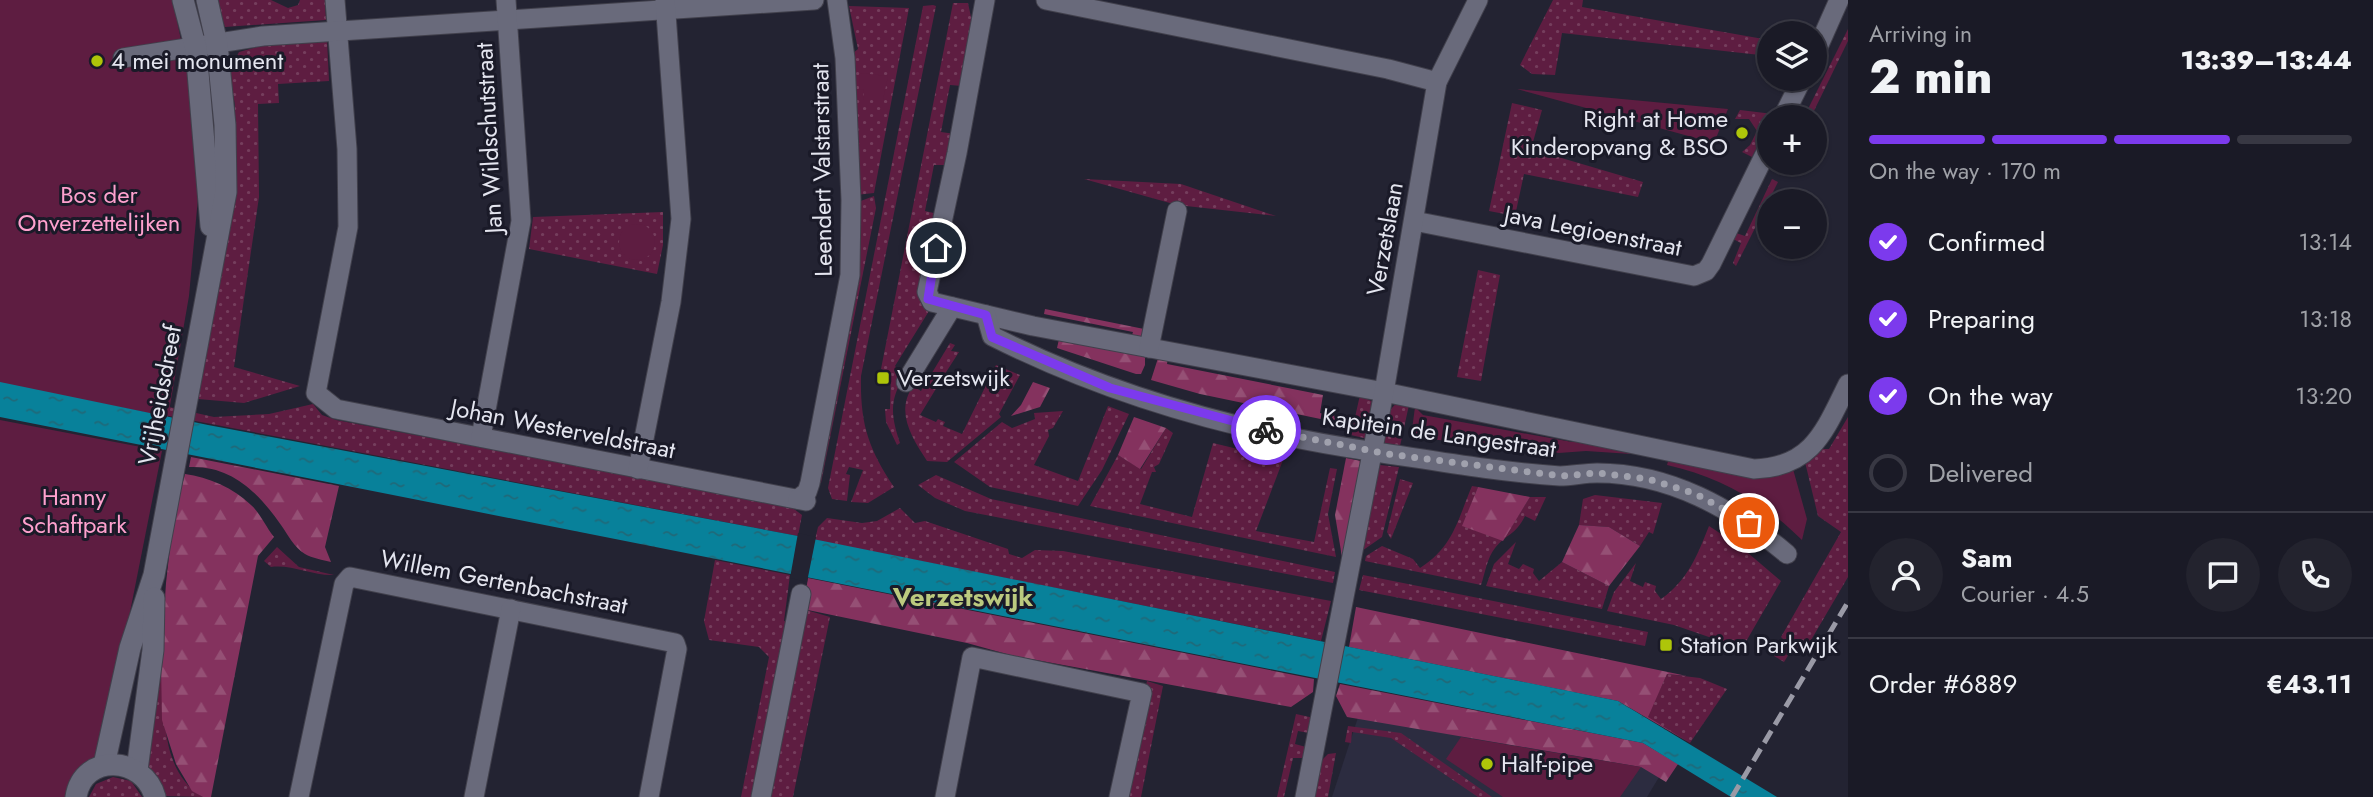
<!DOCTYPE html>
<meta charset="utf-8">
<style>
body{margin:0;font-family:Jost,sans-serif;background:#23232e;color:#f1f3f6;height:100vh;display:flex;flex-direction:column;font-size:26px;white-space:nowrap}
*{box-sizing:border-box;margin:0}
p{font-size:23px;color:#9fa1a7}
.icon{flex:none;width:38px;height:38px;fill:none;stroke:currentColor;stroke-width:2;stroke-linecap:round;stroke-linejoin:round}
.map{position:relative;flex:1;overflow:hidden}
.panel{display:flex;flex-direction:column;background:#1a1a26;width:525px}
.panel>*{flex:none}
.controls{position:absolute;left:1757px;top:21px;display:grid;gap:14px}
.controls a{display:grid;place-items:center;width:70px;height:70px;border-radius:50%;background:#1a1a26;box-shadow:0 2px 5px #0004,0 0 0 2px #383843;font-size:35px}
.pin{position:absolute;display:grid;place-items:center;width:60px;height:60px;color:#fff;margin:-30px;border:4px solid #fff;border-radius:50%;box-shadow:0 2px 7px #0007}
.courier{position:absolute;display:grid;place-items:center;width:70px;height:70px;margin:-35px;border:5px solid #7c3aed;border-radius:50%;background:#fff;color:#222;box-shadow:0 2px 9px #0007}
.overview em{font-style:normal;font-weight:800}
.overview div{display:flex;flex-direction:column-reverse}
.overview{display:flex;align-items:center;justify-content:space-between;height:119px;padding:0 21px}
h1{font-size:46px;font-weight:800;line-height:52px}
.bar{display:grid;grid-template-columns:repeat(4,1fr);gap:10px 7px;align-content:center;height:84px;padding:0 21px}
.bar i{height:9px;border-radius:5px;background:#383843}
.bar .selected{background:#7c3aed}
.bar p{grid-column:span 4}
.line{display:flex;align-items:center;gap:18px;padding:0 21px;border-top:2px solid #383843}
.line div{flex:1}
.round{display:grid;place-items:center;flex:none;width:74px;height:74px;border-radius:37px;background:#23232e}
ol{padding:0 21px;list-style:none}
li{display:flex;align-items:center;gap:21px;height:77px}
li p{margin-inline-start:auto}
li .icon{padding:7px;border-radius:50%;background:#7c3aed;color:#fff;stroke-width:4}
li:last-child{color:#9fa1a7}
li i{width:38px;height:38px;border:4px solid #383843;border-radius:50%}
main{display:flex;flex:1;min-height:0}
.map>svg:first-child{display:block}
.built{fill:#2c2c40}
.grass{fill:url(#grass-dots)}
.forest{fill:url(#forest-firs)}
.park{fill:#5e1d41}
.water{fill:url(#water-ripples)}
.pier{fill:#232332}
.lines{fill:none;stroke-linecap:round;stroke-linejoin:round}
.street-casing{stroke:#41404c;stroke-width:21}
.secondary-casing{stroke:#41404c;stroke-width:23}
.street{stroke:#696a7b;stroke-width:19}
.secondary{stroke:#696a7b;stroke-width:21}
.rail{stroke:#9a9aa6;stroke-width:5;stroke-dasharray:14 7;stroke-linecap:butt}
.done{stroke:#a0a1ad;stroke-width:7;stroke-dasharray:0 12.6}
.route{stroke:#7c3aed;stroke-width:9}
.poi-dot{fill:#aec509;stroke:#1a1a28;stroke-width:2.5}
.labels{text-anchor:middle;stroke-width:6;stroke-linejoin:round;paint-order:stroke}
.poi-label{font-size:24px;fill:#e4e5ef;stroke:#1a1a28;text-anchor:start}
.street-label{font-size:24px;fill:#e4e5ef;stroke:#1a1a28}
.park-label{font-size:24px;fill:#fea1ce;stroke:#1a1a28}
.neighbourhood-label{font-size:26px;font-weight:bold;fill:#bbca7f;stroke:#1a1a28}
</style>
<main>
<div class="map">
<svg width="1848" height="797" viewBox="0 0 1848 797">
<defs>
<pattern id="grass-dots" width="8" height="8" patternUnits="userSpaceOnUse" patternTransform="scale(1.75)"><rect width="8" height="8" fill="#5e1d41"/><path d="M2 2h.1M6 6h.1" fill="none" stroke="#753e5d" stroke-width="1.8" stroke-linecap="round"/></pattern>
<pattern id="forest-firs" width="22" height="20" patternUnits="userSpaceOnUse" patternTransform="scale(1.75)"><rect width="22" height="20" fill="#84325e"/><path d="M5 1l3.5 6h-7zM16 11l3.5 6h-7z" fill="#955075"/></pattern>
<pattern id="water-ripples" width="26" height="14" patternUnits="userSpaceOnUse" patternTransform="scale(1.75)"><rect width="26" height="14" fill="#08819a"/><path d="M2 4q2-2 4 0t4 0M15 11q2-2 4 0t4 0" fill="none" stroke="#206979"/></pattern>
</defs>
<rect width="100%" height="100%" fill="#232332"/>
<polygon class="built" points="1363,702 1667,764 1647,797 1332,797"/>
<g class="grass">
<polygon points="215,0 271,0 288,8 298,5 300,0 325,0 326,20 225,27"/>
<polygon points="1553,0 1583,0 1582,7 1769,40 1769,56 1562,33 1555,75 1532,74 1520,65"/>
<path d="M 953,3 L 968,3 L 971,17 L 977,17 L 962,86 L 950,85 L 941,132 L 955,134 L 946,165 L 934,165 L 925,211 L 938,214 L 920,295 L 922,306 L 929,311 L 895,366 L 904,376 C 889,401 891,416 900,443 L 897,445 L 886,422 L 885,409 L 890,409 L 891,373 L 881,369 Z"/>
<path d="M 933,5 L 936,6 L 861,376 C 860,423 868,448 894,487 L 868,503 L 851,502 L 863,470 L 849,467 L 846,474 L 850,475 L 847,501 L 832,499 L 828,488 L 923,6 Z"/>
<polygon points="849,6 909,8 874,193 856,195 852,54 858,49"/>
<polygon points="1848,29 1848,41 1811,117 1804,117"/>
<polygon points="327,39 329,81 278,84 279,103 258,104 259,197 234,367 300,386 244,403 198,399 224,246 235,105 229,71 239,52 271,43"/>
<polygon points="1512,103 1542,110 1531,149 1643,182 1638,197 1524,174 1515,216 1489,211"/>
<polygon points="1740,110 1773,114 1752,157 1742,152 1750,145 1757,131 1749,119 1735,119"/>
<polygon points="1084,179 1181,184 1276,216 1177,205"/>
<polygon points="1772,179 1778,182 1736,266 1733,263 1741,243 1731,238 1733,232 1745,236"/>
<polygon points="874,196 876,208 821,483 815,482 858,202"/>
<polygon points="663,212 663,245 657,274 529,249 533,217"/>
<polygon points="1478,270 1500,275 1481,381 1457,377"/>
<path d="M 950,343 L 955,345 L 951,351 L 959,352 L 941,380 L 936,382 L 937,387 L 920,415 L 936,422 L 938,419 L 945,422 L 943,426 L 962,434 L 996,365 L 1020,375 L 999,414 L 1001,417 L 947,462 L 927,461 C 912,438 895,412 913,386 L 921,391 Z"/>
<polygon points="1360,395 1373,402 1368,439 1351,435"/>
<polygon points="64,396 138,400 214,417 269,414 313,404 322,415 336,420 790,506 802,515 798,536"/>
<path d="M 1396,404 L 1409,405 L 1400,446 L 1385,443 C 1383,431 1386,411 1396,404 Z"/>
<polygon points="1108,406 1129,414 1102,470 1078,506 990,487 954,462 1002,422 1012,428 1035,419 1034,413 1063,411 1053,428 1048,430 1049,436 1034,465 1078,481"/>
<polygon points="1848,417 1848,577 1804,652 1794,646 1784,662 1774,656 1783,639 1781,637 1841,532 1818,516 1805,462 1820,449 1829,449"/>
<polygon points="1166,428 1173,433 1159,464 1154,467 1156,472 1152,472 1140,504 1192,517 1213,443 1283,460 1256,531 1314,542 1330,468 1337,469 1328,514 1336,557 1090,506 1118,455 1141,469"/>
<polygon points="1380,465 1399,467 1382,537 1359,553"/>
<polygon points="936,475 991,499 1335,572 1333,583 965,511 935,498 918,485"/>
<polygon points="1400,479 1413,483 1391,539 1387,532"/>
<path d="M 1472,486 L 1478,487 L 1463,526 L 1503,540 L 1530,497 L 1546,497 L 1535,521 L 1525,516 C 1515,536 1507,533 1495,548 C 1487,558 1485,573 1481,585 L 1365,561 L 1366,556 L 1382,546 L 1413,559 L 1420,568 C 1454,546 1457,521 1472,486 Z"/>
<polygon points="1595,495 1662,503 1653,534 1649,532 1640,546 1609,527 1579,525 1583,499"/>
<polygon points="900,508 915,523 925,521 1008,549 1009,554 1022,558 1035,550 1063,551 1331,601 1321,641 815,540 818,527 827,518 862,523 877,521"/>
<path d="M 1709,526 L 1741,547 L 1781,581 L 1744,645 L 1738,647 L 1674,625 L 1607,611 L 1614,592 L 1636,563 L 1630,581 L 1643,587 L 1645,582 L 1656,586 L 1655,591 L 1661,599 C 1688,580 1697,556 1709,526 Z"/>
<polygon points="1516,542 1508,564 1519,569 1523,564 1534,569 1533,573 1539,581 1562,562 1609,586 1602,609 1486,586 1494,564"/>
<path d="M 277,547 L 299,567 L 334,575 C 313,576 291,564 271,567 L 264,561 Z"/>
<polygon points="715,560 790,575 784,621 800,624 803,609 830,617 793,797 741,797 769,657 759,647 709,640 704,621"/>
<polygon points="1363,575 1648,632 1645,646 1359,590"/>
<path d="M 161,661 C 166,706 157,770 203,797 L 164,796 L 148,771 L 147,758 Z"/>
<polygon points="1667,674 1700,678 1727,689 1690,743 1647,717"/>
<polygon points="1147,681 1163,686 1141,797 1123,797"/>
<polygon points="1296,714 1314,718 1309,733 1298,731 1295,744 1306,747 1304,758 1293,758 1284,797 1277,797"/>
<polygon points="1348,726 1401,733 1492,797 1478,797 1391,738 1352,732 1351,743 1345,742"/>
<polygon points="1336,753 1328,797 1312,797 1318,764 1328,754"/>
<polygon points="113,777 131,781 142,797 89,797 96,784"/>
</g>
<g class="forest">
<polygon points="1045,309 1149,330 1148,337 1131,338 1133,332 1044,314"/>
<polygon points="1060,335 1145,353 1145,365 1141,374 1136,374 1057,348"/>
<polygon points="1159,355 1168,357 1167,364 1323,395 1320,413 1336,416 1335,422 1200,394 1151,380"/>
<polygon points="1033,382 1050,388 1040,407 1011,416 1021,405"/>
<polygon points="1134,417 1166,428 1140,469 1118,455"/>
<path d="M 191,457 L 339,486 L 325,547 L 331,562 C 323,560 312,558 305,554 C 294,547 288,535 281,525 C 258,492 231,465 189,467 Z"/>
<polygon points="1346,458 1361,461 1342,557 1335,515"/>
<path d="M 185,474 C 208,477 234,488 251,505 C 260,513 266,527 274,537 L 258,556 L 211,797 L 203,797 L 192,791 L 176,764 L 162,720 L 161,661 L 166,583 L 173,521 Z"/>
<polygon points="1478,487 1530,497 1503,541 1462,526"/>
<polygon points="1579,525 1609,527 1640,546 1609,586 1562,562"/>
<polygon points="808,578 1314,679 1313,692 1291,707 1014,656 967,643 803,609"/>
<polygon points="1356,607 1687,676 1667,674 1648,717 1690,743 1618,701 1349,647"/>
<polygon points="1340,684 1643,743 1678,764 1666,782 1641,767 1347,717 1336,696"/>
</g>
<g class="park">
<polygon points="0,0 177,0 177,21 190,83 196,137 198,198 189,296 168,417 0,383"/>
<polygon points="860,73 888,76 883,100 863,100 864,90 859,89"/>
<polygon points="1517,89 1728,109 1714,143"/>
<circle cx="637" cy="242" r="18"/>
<polygon points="1415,407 1423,415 1572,442 1579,439 1631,449 1631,454 1586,451 1559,453 1411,437"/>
<polygon points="0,420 162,451 102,753 70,797 0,797"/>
<path d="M 1669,458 L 1793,469 L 1807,519 L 1802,540 C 1764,502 1720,477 1667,465 Z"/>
<polygon points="1461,737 1641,767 1620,797 1503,797 1446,759"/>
</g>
<polygon class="water" points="0,382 208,425 798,536 1618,701 1777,797 1731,797 1643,743 0,417"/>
<polygon class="pier" points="798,533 816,537 807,582 790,578"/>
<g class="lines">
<g class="street-casing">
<g id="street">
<polyline points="335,0 347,149 348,227 316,393 336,409 806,501"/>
<path d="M 985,0 L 957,153 L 927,292 L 932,302 L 1033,326 L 1384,392 L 1754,469 C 1813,467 1825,430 1848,384"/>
<polyline points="1046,0 1388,69 1437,82"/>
<polyline points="1815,54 1839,0"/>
<polyline points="123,58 263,36 814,0"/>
<polyline points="1783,117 1802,79"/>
<polyline points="1414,221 1694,276 1706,271 1711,264 1769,146"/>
<path d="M 986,315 L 992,336 C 1111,396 1244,433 1376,452 C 1436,461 1499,472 1560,476 C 1572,476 1584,473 1597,473 C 1670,473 1733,509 1787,554"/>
<polyline points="1149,348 1177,211"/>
<polyline points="906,382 952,307"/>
<polyline points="481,437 521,221 506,0"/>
<polyline points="638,469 671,302 681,219 665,0"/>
<polyline points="798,499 807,492 810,483 850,275 851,200 845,58 837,0"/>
<polyline points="299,797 344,584 350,577 675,643 677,649 649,797"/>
<polyline points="474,797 511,609"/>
<polyline points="761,797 801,594"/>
<polyline points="945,797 972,657 1142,693 1119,797"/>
<polyline points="1305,797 1384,392 1437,82 1478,0"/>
</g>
</g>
<g class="secondary-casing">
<g id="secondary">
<polyline points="183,0 196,49 211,226"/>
<polyline points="104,765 130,648 154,575 226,192 225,125 217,44 207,0"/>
<polyline points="137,770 153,650 154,598"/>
<path d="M 76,797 C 83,752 144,756 155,797"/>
</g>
</g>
<use href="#street" class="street"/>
<use href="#secondary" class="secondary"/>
<polyline class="rail" points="1732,797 1848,602"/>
</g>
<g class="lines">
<polyline class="done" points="1266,430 1388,454 1561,476 1597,473 1648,479 1696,494 1749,523"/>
<polyline class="route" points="936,248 928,299 986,315 992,337 1110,388 1266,430"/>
</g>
<g class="poi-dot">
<circle cx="97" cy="61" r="7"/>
<circle cx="1742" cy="133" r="7"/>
<rect x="876" y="371" width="14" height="14" rx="3.5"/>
<rect x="1659" y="638" width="14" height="14" rx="3.5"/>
<circle cx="1487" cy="764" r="7"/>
</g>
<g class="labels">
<g class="poi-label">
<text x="111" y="69">4 mei monument</text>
<text x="1728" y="127" text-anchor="end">Right at Home<tspan x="1728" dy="28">Kinderopvang &amp; BSO</tspan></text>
<text x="897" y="386">Verzetswijk</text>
<text x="1680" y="653">Station Parkwijk</text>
<text x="1501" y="772">Half-pipe</text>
</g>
<g class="street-label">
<text transform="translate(489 138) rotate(-93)" y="8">Jan Wildschutstraat</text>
<text transform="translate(822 170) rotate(-91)" y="8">Leendert Valstarstraat</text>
<text transform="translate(1593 231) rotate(11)" y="8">Java Legioenstraat</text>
<text transform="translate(1385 239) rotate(-80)" y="8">Verzetslaan</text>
<text transform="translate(160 395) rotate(-79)" y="8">Vrijheidsdreef</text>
<text transform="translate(563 429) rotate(11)" y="8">Johan Westerveldstraat</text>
<text transform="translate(1439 433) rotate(8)" y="8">Kapitein de Langestraat</text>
<text transform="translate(504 582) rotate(11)" y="8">Willem Gertenbachstraat</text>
</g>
<g class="park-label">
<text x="99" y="203">Bos der<tspan x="99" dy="28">Onverzettelijken</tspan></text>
<text x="74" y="505">Hanny<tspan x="74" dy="28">Schaftpark</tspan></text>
</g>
<g class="neighbourhood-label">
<text x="963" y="606">Verzetswijk</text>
</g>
</g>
</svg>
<div class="controls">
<a><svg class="icon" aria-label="layers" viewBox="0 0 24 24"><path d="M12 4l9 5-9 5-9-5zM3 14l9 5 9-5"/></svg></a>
<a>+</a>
<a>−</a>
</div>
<div class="pin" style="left:1749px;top:523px;background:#ea580c"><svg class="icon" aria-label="bag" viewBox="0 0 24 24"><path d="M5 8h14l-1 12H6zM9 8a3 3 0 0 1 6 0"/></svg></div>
<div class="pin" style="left:936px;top:248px;background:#1f2937"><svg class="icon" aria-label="home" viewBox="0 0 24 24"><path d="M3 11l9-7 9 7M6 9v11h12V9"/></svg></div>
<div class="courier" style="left:1266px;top:430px"><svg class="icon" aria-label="bike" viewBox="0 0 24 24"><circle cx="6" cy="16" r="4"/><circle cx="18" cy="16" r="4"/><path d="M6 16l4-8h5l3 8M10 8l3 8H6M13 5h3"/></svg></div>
</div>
<section class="panel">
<div class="overview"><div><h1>2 min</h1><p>Arriving in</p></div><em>13:39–13:44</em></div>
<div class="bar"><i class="selected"></i><i class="selected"></i><i class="selected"></i><i></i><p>On the way · 170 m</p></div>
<ol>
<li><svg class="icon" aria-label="check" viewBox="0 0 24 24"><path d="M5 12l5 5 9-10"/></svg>Confirmed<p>13:14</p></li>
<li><svg class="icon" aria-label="check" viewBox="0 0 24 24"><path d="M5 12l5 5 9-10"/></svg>Preparing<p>13:18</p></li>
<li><svg class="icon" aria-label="check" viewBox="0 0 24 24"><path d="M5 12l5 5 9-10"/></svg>On the way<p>13:20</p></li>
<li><i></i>Delivered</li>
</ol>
<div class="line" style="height:126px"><a class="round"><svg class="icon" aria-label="person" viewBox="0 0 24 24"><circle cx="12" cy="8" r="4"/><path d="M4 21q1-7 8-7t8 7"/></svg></a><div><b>Sam</b><p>Courier · 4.5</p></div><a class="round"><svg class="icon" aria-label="chat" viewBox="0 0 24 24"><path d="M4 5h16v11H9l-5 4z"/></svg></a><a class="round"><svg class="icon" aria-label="phone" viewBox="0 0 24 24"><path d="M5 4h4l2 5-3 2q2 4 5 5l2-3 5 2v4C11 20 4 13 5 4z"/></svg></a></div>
<div class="line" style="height:91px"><div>Order #6889</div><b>€43.11</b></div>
</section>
</main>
